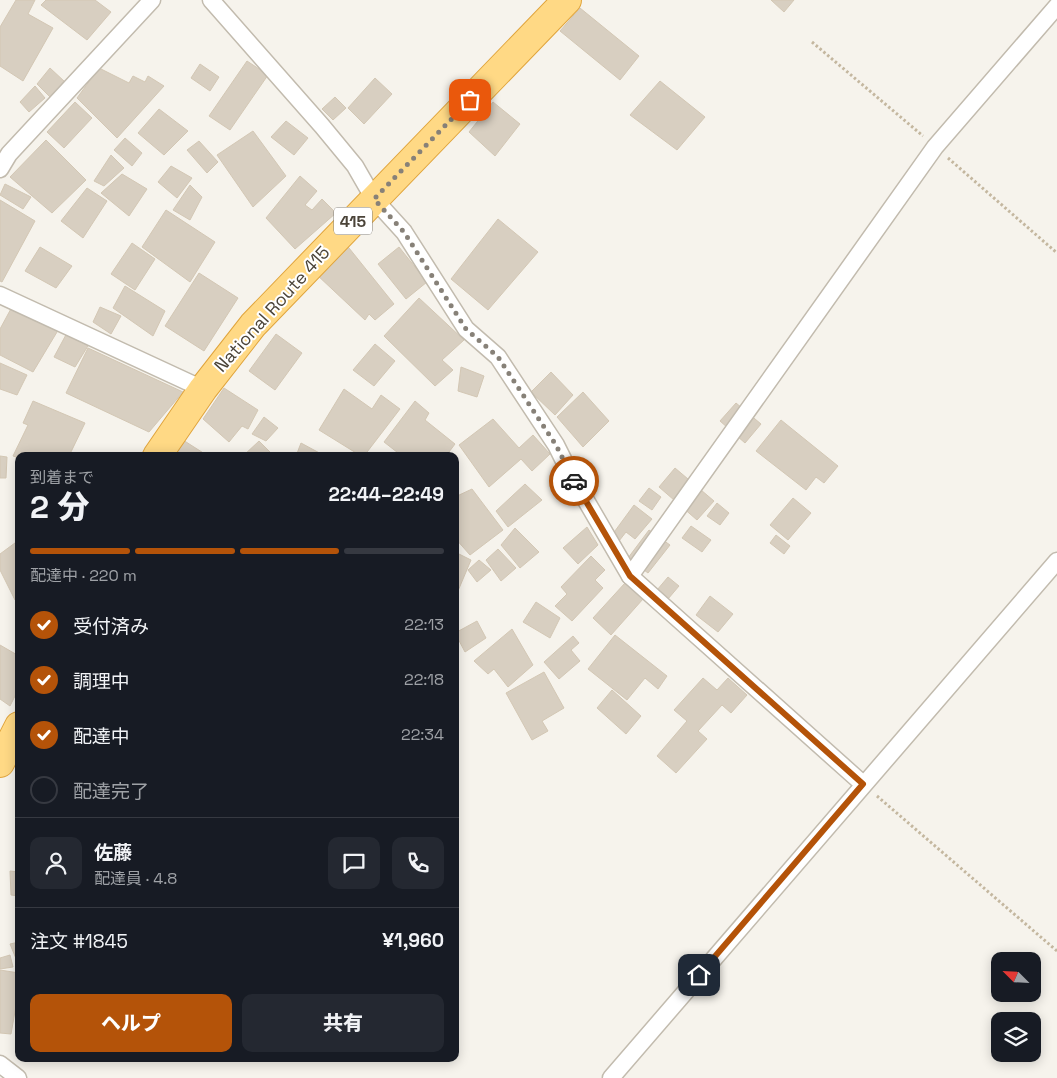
<!DOCTYPE html>
<html lang="ja">
<meta charset="utf-8">
<style>
body{margin:0;font-family:"Space Grotesk","Noto Sans JP",sans-serif;background:#242831;color:#f1f3f6;height:100vh;display:flex;flex-direction:column;font-size:19px;white-space:nowrap}
*{box-sizing:border-box;margin:0}
p{font-size:16px;color:#9ea1a6}
.icon{flex:none;width:28px;height:28px;fill:none;stroke:currentColor;stroke-width:2;stroke-linecap:round;stroke-linejoin:round}
.map{position:relative;flex:1;overflow:hidden}
.drawer{position:absolute;left:15px;top:452px;width:444px;height:610px;display:flex;flex-direction:column;background:#171b24;border-radius:10px;box-shadow:0 2px 12px #0003}
.drawer>*{flex:none}
.needle{width:32px;rotate:294deg}
.fabs{position:absolute;left:991px;top:952px;display:grid;gap:10px}
.fabs a{display:grid;place-items:center;width:50px;height:50px;border-radius:10px;background:#171b24;box-shadow:0 2px 12px #0003;font-size:25px}
.pin{position:absolute;display:grid;place-items:center;width:42px;height:42px;color:#fff;margin:-21px;border-radius:10px;box-shadow:0 2px 8px #0006}
.courier{position:absolute;display:grid;place-items:center;width:50px;height:50px;margin:-25px;border:4px solid #b45309;border-radius:50%;background:#fff;color:#222;box-shadow:0 1px 6px #0007}
.headline em{font-style:normal;font-weight:800}
.headline div{display:flex;flex-direction:column-reverse}
.headline{display:flex;align-items:center;justify-content:space-between;height:85px;padding:0 15px}
h1{font-size:32px;font-weight:800;line-height:38px}
.bar{display:grid;grid-template-columns:repeat(4,1fr);gap:8px 5px;align-content:center;height:60px;padding:0 15px}
.bar i{height:6px;border-radius:4px;background:#363941}
.bar .active{background:#b45309}
.bar p{grid-column:span 4}
.line{display:flex;align-items:center;gap:12px;padding:0 15px;border-top:1px solid #363941}
.line div{flex:1}
.round{display:grid;place-items:center;flex:none;width:52px;height:52px;border-radius:10px;background:#242831}
ol{padding:0 15px;list-style:none}
li{display:flex;align-items:center;gap:15px;height:55px}
li p{margin-inline-start:auto}
li .icon{padding:5px;border-radius:50%;background:#b45309;color:#fff;stroke-width:4}
li:last-child{color:#9ea1a6}
li i{width:28px;height:28px;border:2px solid #363941;border-radius:50%}
.cta{display:flex;gap:10px;margin-top:auto;padding:10px 15px}
.cta a{flex:1;height:58px;border-radius:10px;background:#b45309;color:#fff;font-size:20px;font-weight:800;line-height:58px;text-align:center}
.cta a+a{background:#242831;color:#f1f3f6}
.map>svg:first-child{display:block}
.building{fill:#d8cfc1;stroke:#d3c7b4}
.lines{fill:none;stroke-linecap:round;stroke-linejoin:round}
.minor-casing{stroke:#c2bbae;stroke-width:19}
.trunk-casing{stroke:#e0a43c;stroke-width:30}
.path{stroke:#c4b79f;stroke-width:3;stroke-dasharray:2.5 2.5;stroke-linecap:butt}
.minor{stroke:#fff;stroke-width:16}
.trunk{stroke:#ffd985;stroke-width:28}
.done{stroke:#878178;stroke-width:5;stroke-dasharray:0 9}
.route{stroke:#b45309;stroke-width:6}
.labels{text-anchor:middle;stroke-width:4;stroke-linejoin:round;paint-order:stroke}
.shield{fill:#fff;stroke:#817c74;stroke-width:1}
.shield-label{font-size:16px;font-weight:bold;fill:#4b4439}
.street-label{font-size:18px;fill:#4b4439;stroke:#fff}
</style>
<div class="map">
<svg width="1057" height="1078" viewBox="0 0 1057 1078">
<rect width="100%" height="100%" fill="#f6f3ec"/>
<g class="building">
<polygon points="16,0 35,0 28,14 53,28 23,81 0,66 0,27"/>
<polygon points="46,0 95,0 111,12 87,40 41,5"/>
<polygon points="771,0 794,0 784,12"/>
<polygon points="580,8 639,56 620,80 560,31"/>
<polygon points="247,61 268,75 230,130 209,116"/>
<polygon points="200,64 219,77 210,91 191,78"/>
<polygon points="50,68 65,82 51,98 37,84"/>
<polygon points="99,68 129,83 133,76 145,82 148,76 164,86 117,138 77,98"/>
<polygon points="375,78 392,94 364,124 348,108"/>
<polygon points="660,81 705,117 677,150 630,115"/>
<polygon points="35,86 45,98 29,112 20,102"/>
<polygon points="335,97 346,108 333,120 322,109"/>
<polygon points="75,102 92,118 64,148 47,132"/>
<polygon points="493,102 520,124 495,156 469,132"/>
<polygon points="159,109 188,131 164,155 138,133"/>
<polygon points="286,121 308,138 294,155 271,137"/>
<polygon points="253,131 286,176 253,207 217,155"/>
<polygon points="125,138 142,153 132,166 114,150"/>
<polygon points="46,140 86,180 52,213 10,177"/>
<polygon points="199,141 218,162 207,173 187,150"/>
<polygon points="111,155 124,168 104,186 94,181"/>
<polygon points="171,166 192,178 177,198 158,182"/>
<polygon points="122,174 147,189 129,216 101,193"/>
<polygon points="300,176 317,191 305,205 312,210 322,199 336,213 295,249 266,218"/>
<polygon points="5,184 31,197 23,209 0,195"/>
<polygon points="190,185 202,197 190,220 173,210"/>
<polygon points="87,188 107,201 83,238 61,221"/>
<polygon points="0,200 35,221 2,282 0,281"/>
<polygon points="166,210 215,242 190,282 142,247"/>
<polygon points="498,219 538,252 488,310 451,279"/>
<polygon points="132,243 155,259 135,290 111,274"/>
<polygon points="345,243 394,304 375,320 369,314 365,320 316,274"/>
<polygon points="40,247 72,266 56,288 25,271"/>
<polygon points="399,247 427,282 406,299 378,264"/>
<polygon points="199,273 238,298 204,351 165,326"/>
<polygon points="125,286 165,311 153,336 113,308"/>
<polygon points="419,298 464,340 442,360 453,370 435,386 384,336"/>
<polygon points="13,305 60,327 33,372 0,355 0,329"/>
<polygon points="100,307 121,316 111,334 93,322"/>
<polygon points="68,331 91,341 75,367 54,357"/>
<polygon points="276,334 302,353 275,390 249,371"/>
<polygon points="375,344 395,361 374,386 353,370"/>
<polygon points="88,348 183,392 149,432 66,393"/>
<polygon points="0,363 27,375 17,395 0,389"/>
<polygon points="461,367 484,376 477,397 458,391"/>
<polygon points="551,372 573,395 555,415 531,392"/>
<polygon points="224,388 258,410 248,429 242,426 229,442 203,419"/>
<polygon points="344,389 372,409 381,395 400,409 364,456 361,456 319,430"/>
<polygon points="583,392 609,421 583,447 557,417"/>
<polygon points="33,401 85,423 69,456 19,456 19,458 13,456 28,425 23,423"/>
<polygon points="415,401 429,413 425,420 455,444 446,456 402,456 384,442"/>
<polygon points="736,403 761,424 745,443 720,421"/>
<polygon points="264,417 278,428 266,441 252,434"/>
<polygon points="493,419 519,448 533,435 550,454 532,471 521,459 489,487 459,445"/>
<polygon points="781,420 838,466 824,483 816,477 806,490 756,451"/>
<polygon points="183,440 208,456 172,456"/>
<polygon points="259,441 274,456 243,456"/>
<polygon points="301,443 325,456 296,456"/>
<polygon points="0,456 7,457 6,478 0,478"/>
<polygon points="675,468 714,501 697,520 659,487"/>
<polygon points="525,484 542,500 508,527 496,511"/>
<polygon points="649,488 661,497 652,510 639,501"/>
<polygon points="472,489 503,530 470,555 455,538 455,497"/>
<polygon points="793,498 811,513 788,540 770,525"/>
<polygon points="717,503 729,513 720,525 707,516"/>
<polygon points="634,505 652,519 635,539 626,532 619,541 612,535"/>
<polygon points="691,526 711,540 702,552 682,538"/>
<polygon points="587,527 598,545 578,564 563,548"/>
<polygon points="515,528 539,552 520,568 501,545"/>
<polygon points="649,530 670,545 648,573 628,558"/>
<polygon points="776,535 790,546 784,554 770,543"/>
<polygon points="19,540 19,597 15,600 0,570 0,554"/>
<polygon points="498,549 516,568 501,581 486,560"/>
<polygon points="455,552 471,560 455,598"/>
<polygon points="591,556 605,570 595,580 603,588 572,621 555,606 567,594 561,587"/>
<polygon points="479,560 491,570 477,582 468,570"/>
<polygon points="668,577 679,586 668,599 657,590"/>
<polygon points="625,583 643,599 611,635 593,618"/>
<polygon points="710,596 733,614 718,632 696,615"/>
<polygon points="536,602 560,618 550,638 523,622"/>
<polygon points="477,621 486,638 465,652 455,633"/>
<polygon points="512,629 533,665 508,687 494,669 488,674 474,661"/>
<polygon points="615,635 667,676 658,689 645,678 627,700 588,669"/>
<polygon points="573,636 579,643 571,650 580,661 559,679 544,662"/>
<polygon points="0,645 19,656 19,688 10,706 0,699"/>
<polygon points="544,672 564,708 542,721 548,731 532,740 506,693"/>
<polygon points="703,678 717,690 728,678 747,695 731,713 722,705 698,731 707,739 676,773 657,756 687,721 674,710"/>
<polygon points="612,690 641,716 626,734 597,708"/>
<polygon points="10,871 19,872 19,896 11,895"/>
<polygon points="19,942 19,966 10,944"/>
<polygon points="10,955 13,967 0,969 0,958"/>
<polygon points="0,970 19,973 19,989 11,1034 0,1033"/>
</g>
<g class="lines">
<g class="minor-casing">
<g id="minor">
<polyline points="211,0 322,126 355,166 374,199 404,232 466,329 498,357 556,445 570,473 630,576 863,784"/>
<polyline points="0,169 9,154 152,0"/>
<polyline points="0,295 203,389"/>
<polyline points="630,576 935,147 1057,6"/>
<polyline points="0,1064 18,1078"/>
<polyline points="611,1078 1057,561"/>
</g>
</g>
<g class="trunk-casing">
<g id="trunk">
<polyline points="157,456 203,389 253,325 567,0"/>
<polyline points="0,763 19,726"/>
</g>
</g>
<g class="path">
<polyline points="812,42 923,136"/>
<polyline points="948,158 1057,253"/>
<polyline points="877,796 1057,951"/>
</g>
<use href="#minor" class="minor"/>
<use href="#trunk" class="trunk"/>
</g>
<g class="lines">
<polyline class="done" points="470,100 374,199 404,232 466,329 498,357 556,445 574,481"/>
<polyline class="route" points="574,481 630,576 863,784 699,975"/>
</g>
<g class="labels">
<rect class="shield" x="334" y="207.5" width="38" height="27" rx="4"/>
<g class="shield-label">
<text x="353" y="227">415</text>
</g>
<g class="street-label">
<text transform="translate(272 309) rotate(-48)" y="6">National Route 415</text>
</g>
</g>
</svg>
<div class="fabs">
<a><svg class="needle" viewBox="-14 -14 28 28"><path d="M0-13l5 13h-10z" fill="#e53935"/><path d="M0 13l5-13h-10z" fill="#9ea1a6"/></svg></a>
<a><svg class="icon" aria-label="layers" viewBox="0 0 24 24"><path d="M12 4l9 5-9 5-9-5zM3 14l9 5 9-5"/></svg></a>
</div>
<div class="pin" style="left:470px;top:100px;background:#ea580c"><svg class="icon" aria-label="bag" viewBox="0 0 24 24"><path d="M5 8h14l-1 12H6zM9 8a3 3 0 0 1 6 0"/></svg></div>
<div class="pin" style="left:699px;top:975px;background:#1f2937"><svg class="icon" aria-label="home" viewBox="0 0 24 24"><path d="M3 11l9-7 9 7M6 9v11h12V9"/></svg></div>
<div class="courier" style="left:574px;top:481px"><svg class="icon" aria-label="car" viewBox="0 0 24 24"><path d="M5 17H2v-5l4-1 3-4h7l3 4 3 1v5h-3M9 17h6M6 11h13"/><circle cx="7" cy="17" r="2"/><circle cx="17" cy="17" r="2"/></svg></div>
<section class="drawer">
<div class="headline"><div><h1>2 分</h1><p>到着まで</p></div><em>22:44–22:49</em></div>
<div class="bar"><i class="active"></i><i class="active"></i><i class="active"></i><i></i><p>配達中 · 220 m</p></div>
<ol>
<li><svg class="icon" aria-label="check" viewBox="0 0 24 24"><path d="M5 12l5 5 9-10"/></svg>受付済み<p>22:13</p></li>
<li><svg class="icon" aria-label="check" viewBox="0 0 24 24"><path d="M5 12l5 5 9-10"/></svg>調理中<p>22:18</p></li>
<li><svg class="icon" aria-label="check" viewBox="0 0 24 24"><path d="M5 12l5 5 9-10"/></svg>配達中<p>22:34</p></li>
<li><i></i>配達完了</li>
</ol>
<div class="line" style="height:90px"><a class="round"><svg class="icon" aria-label="person" viewBox="0 0 24 24"><circle cx="12" cy="8" r="4"/><path d="M4 21q1-7 8-7t8 7"/></svg></a><div><b>佐藤</b><p>配達員 · 4.8</p></div><a class="round"><svg class="icon" aria-label="chat" viewBox="0 0 24 24"><path d="M4 5h16v11H9l-5 4z"/></svg></a><a class="round"><svg class="icon" aria-label="phone" viewBox="0 0 24 24"><path d="M5 4h4l2 5-3 2q2 4 5 5l2-3 5 2v4C11 20 4 13 5 4z"/></svg></a></div>
<div class="line" style="height:65px"><div>注文 #1845</div><b>¥1,960</b></div>
<div class="cta"><a>ヘルプ</a><a>共有</a></div>
</section>
</div>
